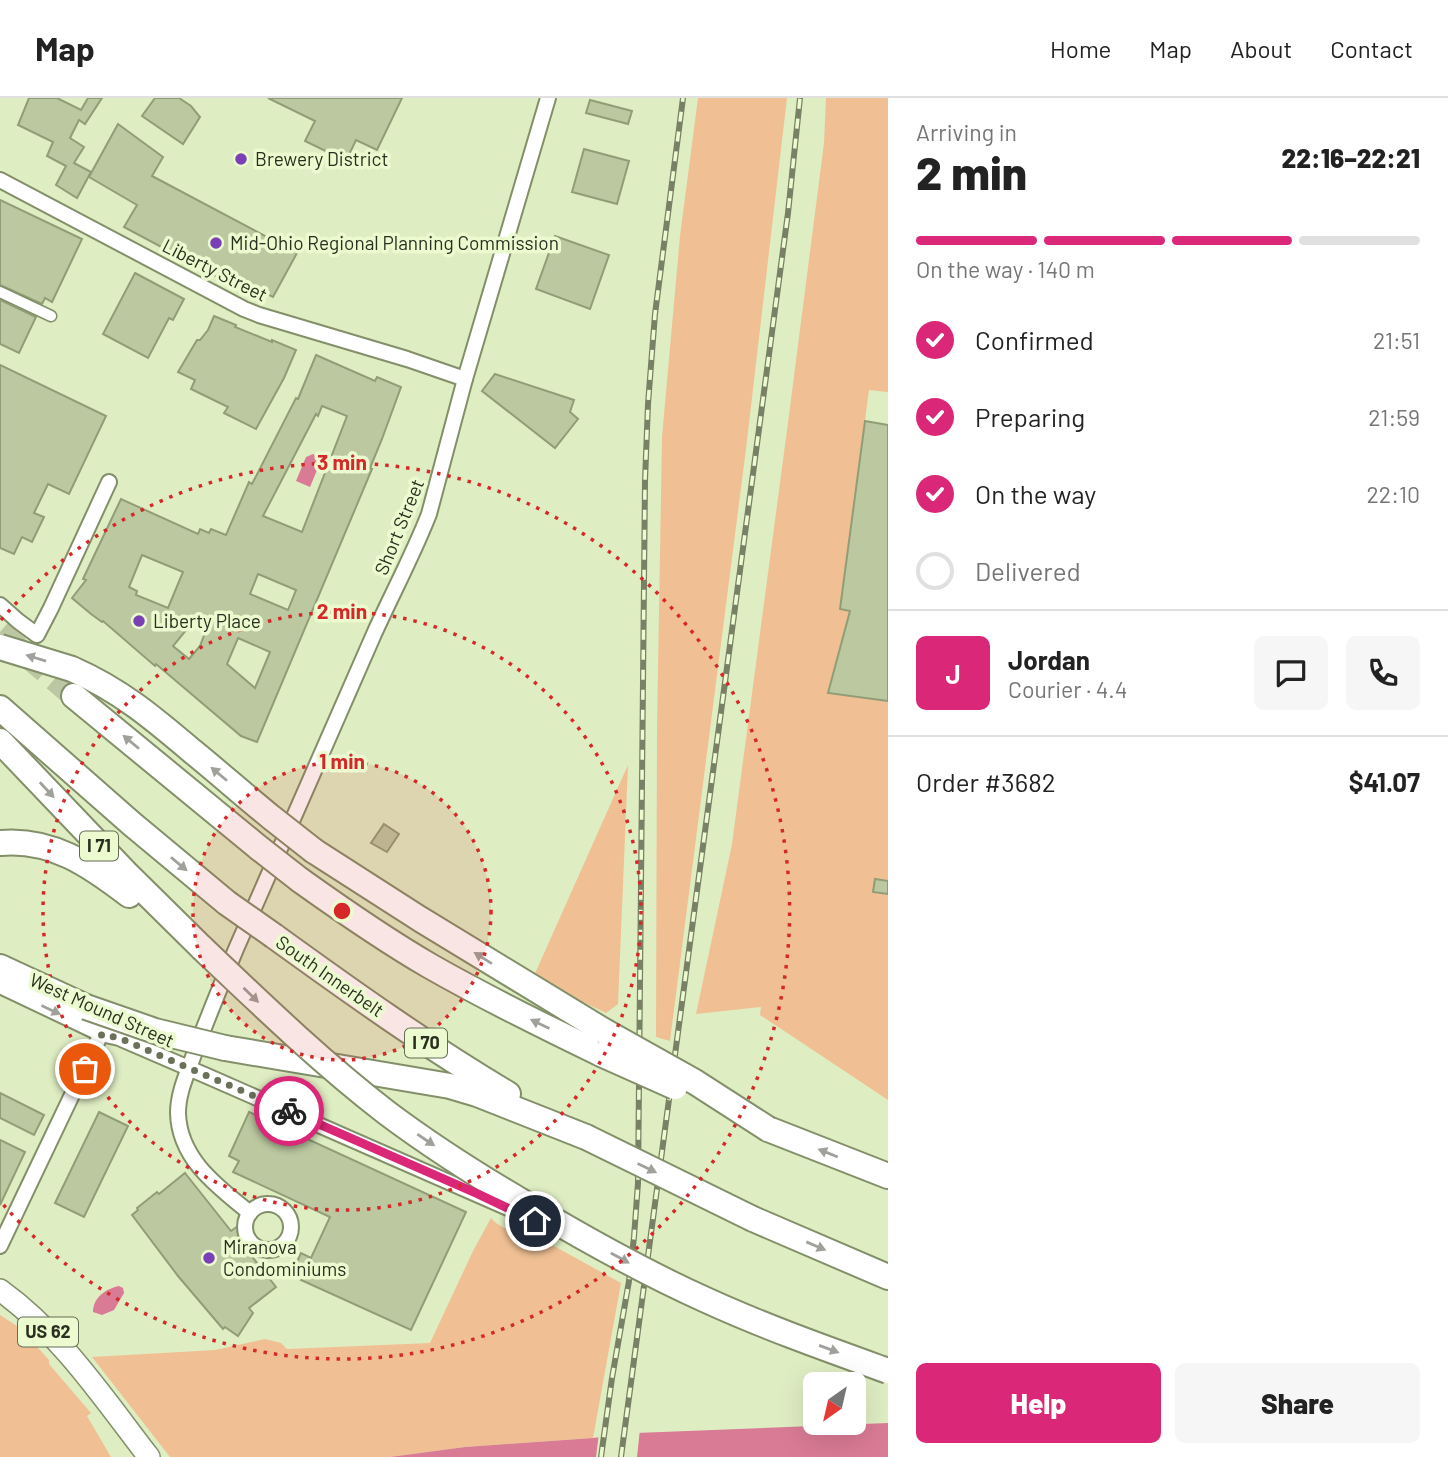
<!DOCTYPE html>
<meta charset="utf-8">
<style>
body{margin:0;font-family:Barlow,sans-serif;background:#f6f6f6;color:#222;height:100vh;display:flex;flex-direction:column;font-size:26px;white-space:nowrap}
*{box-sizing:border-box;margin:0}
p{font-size:23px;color:#767676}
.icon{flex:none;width:38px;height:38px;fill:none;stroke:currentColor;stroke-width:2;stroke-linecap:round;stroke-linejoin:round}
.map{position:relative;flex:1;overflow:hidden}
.sheet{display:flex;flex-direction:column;background:#fff;width:560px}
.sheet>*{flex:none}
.needle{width:46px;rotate:214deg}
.tools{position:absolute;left:803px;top:1274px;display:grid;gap:14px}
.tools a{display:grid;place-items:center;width:63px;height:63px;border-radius:10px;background:#fff;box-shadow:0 7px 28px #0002;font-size:35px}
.pin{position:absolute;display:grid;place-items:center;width:60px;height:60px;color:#fff;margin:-30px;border:4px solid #fff;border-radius:50%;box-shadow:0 2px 7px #0007}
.courier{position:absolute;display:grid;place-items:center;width:70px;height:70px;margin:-35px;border:5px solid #db2777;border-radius:50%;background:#fff;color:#222;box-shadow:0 2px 9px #0007}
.overview em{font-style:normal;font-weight:800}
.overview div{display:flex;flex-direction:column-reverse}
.overview{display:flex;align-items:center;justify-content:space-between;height:119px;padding:0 28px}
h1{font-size:46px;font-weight:800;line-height:52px}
.bar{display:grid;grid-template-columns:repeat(4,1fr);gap:10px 7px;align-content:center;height:84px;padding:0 28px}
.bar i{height:9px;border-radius:5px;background:#e0e0e0}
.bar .current{background:#db2777}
.bar p{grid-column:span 4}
.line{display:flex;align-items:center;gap:18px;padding:0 28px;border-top:2px solid #e0e0e0}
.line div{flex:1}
.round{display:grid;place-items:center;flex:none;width:74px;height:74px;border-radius:10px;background:#f6f6f6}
ol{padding:0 28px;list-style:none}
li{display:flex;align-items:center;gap:21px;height:77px}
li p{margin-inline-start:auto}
li .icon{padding:7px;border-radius:50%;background:#db2777;color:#fff;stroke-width:4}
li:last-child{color:#767676}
li i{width:38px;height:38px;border:4px solid #e0e0e0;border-radius:50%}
.action{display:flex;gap:14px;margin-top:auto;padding:14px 28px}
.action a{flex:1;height:80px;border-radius:10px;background:#db2777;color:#fff;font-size:28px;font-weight:800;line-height:80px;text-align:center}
.action a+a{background:#f6f6f6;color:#222}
header{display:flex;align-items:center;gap:42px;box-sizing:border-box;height:98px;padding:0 35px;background:#fff;border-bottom:2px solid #e0e0e0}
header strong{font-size:33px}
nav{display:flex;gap:38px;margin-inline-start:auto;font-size:24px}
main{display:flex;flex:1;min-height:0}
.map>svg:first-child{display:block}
.green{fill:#f0c094}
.water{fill:#da7b95}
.pier{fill:#dfedc3}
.building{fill:#bbc8a0;stroke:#909d76;stroke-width:2;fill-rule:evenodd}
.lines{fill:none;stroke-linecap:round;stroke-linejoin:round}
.motorway-tunnel{stroke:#bbc7a2;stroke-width:24;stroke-dasharray:24 12;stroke-linecap:butt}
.pedestrian-casing{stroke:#828f69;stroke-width:13}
.minor-casing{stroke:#828f69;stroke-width:18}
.primary-casing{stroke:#828f69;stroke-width:24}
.motorway-casing{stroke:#828f69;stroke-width:28}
.pedestrian{stroke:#fff;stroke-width:10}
.minor{stroke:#fff;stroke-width:14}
.primary{stroke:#fff;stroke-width:21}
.motorway{stroke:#fff;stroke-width:24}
.rail-casing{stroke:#788065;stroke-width:6}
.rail{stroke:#ecfad0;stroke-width:3.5;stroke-dasharray:10;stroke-linecap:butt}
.motorway-bridge-casing{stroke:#828f69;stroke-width:28;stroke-linecap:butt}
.motorway-bridge{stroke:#fff;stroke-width:24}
.oneway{fill:#9fa19a}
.done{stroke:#697258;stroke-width:7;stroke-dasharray:0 12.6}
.route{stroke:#db2777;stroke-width:9}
.ring{fill:none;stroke:#d62828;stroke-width:3.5;stroke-dasharray:3.5 7}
.poi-dot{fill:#7a40b6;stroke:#ecfad0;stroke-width:2.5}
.labels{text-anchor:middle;stroke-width:7;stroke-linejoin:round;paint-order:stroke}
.shield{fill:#ecfad0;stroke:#646c54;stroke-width:2}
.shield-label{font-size:18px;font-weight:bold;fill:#2a2f1f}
.poi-label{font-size:19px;fill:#2a2f1f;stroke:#ecfad0;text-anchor:start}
.street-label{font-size:19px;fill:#2a2f1f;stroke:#ecfad0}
.centre{fill:#d62828;stroke:#ecfad0;stroke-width:3.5}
.ring-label{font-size:21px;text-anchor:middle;font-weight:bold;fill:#d62828;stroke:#ecfad0;stroke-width:7;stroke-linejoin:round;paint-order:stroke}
</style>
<header>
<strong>Map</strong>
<nav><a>Home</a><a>Map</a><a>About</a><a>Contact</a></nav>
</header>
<main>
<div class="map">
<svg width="888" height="1359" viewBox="0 0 888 1359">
<rect width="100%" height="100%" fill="#dfedc3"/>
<g class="green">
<polygon points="698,0 787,0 746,351 670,943 656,939 657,630 662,339 680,138"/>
<polygon points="826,0 888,0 888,294 869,292 840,511 850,513 888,602 888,1002 760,917 761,909 696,916 732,746 789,317 824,45"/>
<polygon points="628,667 618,906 606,915 533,880"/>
<polygon points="491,1120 496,1125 537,1150 554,1148 621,1185 593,1340 465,1349 390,1359 170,1359 92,1259 215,1252 265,1241 281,1245 287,1251 430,1245 473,1153"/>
<polygon points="0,1217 20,1230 49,1262 49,1266 91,1315 87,1318 111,1359 0,1359"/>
</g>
<g class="water">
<polygon points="313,356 317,358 320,365 310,389 296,383 306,359"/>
<path d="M 119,1188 L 123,1190 L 124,1195 L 114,1212 L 102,1217 L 93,1214 C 93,1199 106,1191 119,1188 Z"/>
<polygon points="888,1325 888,1359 390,1359 465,1349 593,1340 636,1335"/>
</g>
<polygon class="pier" points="640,1331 637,1359 596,1359 599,1335"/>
<g class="building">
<polygon points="29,0 57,0 81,12 88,0 102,0 85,26 79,22 70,40 84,49 74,65 91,74 77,100 56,87 66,68 47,58 53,44 18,27"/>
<polygon points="155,0 179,0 191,8 200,19 183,46 142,18"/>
<polygon points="268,0 402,0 377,52 356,42 346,63 305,43 315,23"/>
<polygon points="590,2 632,13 628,26 586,15"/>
<polygon points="118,26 163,59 152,78 297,155 273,199 259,192 253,198 124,129 137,107 89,79"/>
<polygon points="584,51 629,63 617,106 572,94"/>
<polygon points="0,102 82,141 52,204 45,200 42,206 0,187"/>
<polygon points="555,138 609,157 590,211 536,191"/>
<polygon points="135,175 184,201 173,222 169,220 148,260 103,236"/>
<polygon points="0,202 36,219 19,255 0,246"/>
<polygon points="214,218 236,227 235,229 272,244 272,242 296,252 284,280 256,331 224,315 228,309 191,291 195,282 178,274 197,242 200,242 208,232"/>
<path d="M 316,257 L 375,283 L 377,279 L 401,289 L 382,341 L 370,370 L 372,371 L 257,644 L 241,638 L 156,566 L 155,568 L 103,523 L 102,524 L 91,516 L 72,500 L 86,482 L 83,481 L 121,401 L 198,436 L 200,431 L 209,435 L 211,431 L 226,437 L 249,384 L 252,386 L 296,300 L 298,301 ZM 322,308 L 347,318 L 302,434 L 263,418 L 316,316 L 318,318 ZM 142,457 L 183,474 L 168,510 L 136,497 L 137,493 L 129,489 ZM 258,476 L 296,492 L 288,512 L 250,496 ZM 191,526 L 206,532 L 200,548 L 189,561 L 173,548 ZM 238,540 L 270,554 L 255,590 L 227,566 Z"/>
<polygon points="0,267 106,318 69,396 48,386 34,415 44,419 32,444 22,439 14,456 0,450"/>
<polygon points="495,276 574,302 570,314 578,321 555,350 482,293"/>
<polygon points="865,323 888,327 888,603 828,595 850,513 840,511"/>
<polygon points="384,726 399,736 387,754 371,745"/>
<polygon points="875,781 888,783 888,796 873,794"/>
<polygon points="0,995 44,1017 34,1037 0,1020"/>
<polygon points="99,1014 128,1028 84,1119 55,1105"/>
<polygon points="249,1014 466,1114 411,1232 301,1182 306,1173 295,1168 301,1155 311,1160 330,1119 233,1074 239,1063 229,1058"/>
<polygon points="0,1042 25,1054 0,1107"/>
<polygon points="185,1075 231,1133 242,1125 261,1148 250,1156 276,1189 249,1210 253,1215 238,1238 225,1229 223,1231 178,1178 132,1117 138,1112 137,1110 157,1094 159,1096"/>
</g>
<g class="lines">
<polyline class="motorway-tunnel" points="0,534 74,598"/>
<g class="pedestrian-casing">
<polyline id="pedestrian" points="0,194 51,218"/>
</g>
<g class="minor-casing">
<g id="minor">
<polyline points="0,82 244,211 259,217 407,261 465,281"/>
<polyline points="0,507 18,523 37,537 51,510 109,384"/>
<polyline points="0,888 101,936 119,940 207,978 524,1117"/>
<circle cx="268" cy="1129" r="23"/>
<path d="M 250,1115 C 218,1089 179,1061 178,1015 C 178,996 186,978 193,959 C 206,923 221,887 236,851 C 282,746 328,641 374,536 C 392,496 413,457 429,416 L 465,281 L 548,0"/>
<polyline points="0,1148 101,936"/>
</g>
</g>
<g class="primary-casing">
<path id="primary" d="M 0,1192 C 61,1236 104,1301 149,1359"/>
</g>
<g class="motorway-casing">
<g id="motorway">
<path d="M 72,571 C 120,592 153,620 192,653 C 219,675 245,698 272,720"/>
<polyline points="74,598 259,750"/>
<polyline points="0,610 132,726 227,805"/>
<polyline points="0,643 126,775 202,850"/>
<path d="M 0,745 C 51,740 90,767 129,797"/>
<polyline points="314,753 420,821 604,933"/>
<path d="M 300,782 C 342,812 385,842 430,868 C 486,900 543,928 601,956"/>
<path d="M 274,838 C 350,893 427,948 508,996"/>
<polyline points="0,869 86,909"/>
<polyline points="225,950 450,988 477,996 586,1039"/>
<polyline points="768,1031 888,1078"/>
<polyline points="753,1121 888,1179"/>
</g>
</g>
<use href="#pedestrian" class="pedestrian"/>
<use href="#minor" class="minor"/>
<use href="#primary" class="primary"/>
<use href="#motorway" class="motorway"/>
<g class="rail-casing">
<g id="rail">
<polyline points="601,1359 612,1280 629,1183 634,1139 638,1085 645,383 648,306 655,216 683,0"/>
<polyline points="621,1359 788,115 800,0"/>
</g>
</g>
<use href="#rail" class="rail"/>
<g class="motorway-bridge-casing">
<g id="motorway-bridge">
<polyline points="0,549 72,571"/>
<polyline points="272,720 314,753"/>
<polyline points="259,750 300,782"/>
<polyline points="227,805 274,838"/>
<path d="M 202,850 C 262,907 321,964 387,1015 C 435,1051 486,1083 538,1113 C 592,1145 648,1176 706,1202 C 765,1229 827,1251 888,1273"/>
<polyline points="86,909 155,933 225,950"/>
<polyline points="604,933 695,984 768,1031"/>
<polyline points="601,956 675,989"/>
<polyline points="586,1039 753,1121"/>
</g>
</g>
<use href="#motorway-bridge" class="motorway-bridge"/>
</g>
<defs><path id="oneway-solid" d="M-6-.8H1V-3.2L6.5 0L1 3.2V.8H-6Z" transform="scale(1.75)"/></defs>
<g class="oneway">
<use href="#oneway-solid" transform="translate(36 560) rotate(-163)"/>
<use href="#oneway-solid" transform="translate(131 644) rotate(-140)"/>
<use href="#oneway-solid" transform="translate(219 676) rotate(-140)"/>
<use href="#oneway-solid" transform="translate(47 692) rotate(47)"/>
<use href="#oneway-solid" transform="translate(179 766) rotate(40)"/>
<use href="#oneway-solid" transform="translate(483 860) rotate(-148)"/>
<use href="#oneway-solid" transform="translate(251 897) rotate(44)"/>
<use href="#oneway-solid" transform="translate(51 912) rotate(25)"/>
<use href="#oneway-solid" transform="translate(540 926) rotate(-154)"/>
<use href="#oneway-solid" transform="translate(426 1042) rotate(34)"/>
<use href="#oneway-solid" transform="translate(828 1055) rotate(-158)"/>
<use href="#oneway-solid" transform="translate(647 1070) rotate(26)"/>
<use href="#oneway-solid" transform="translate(816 1148) rotate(23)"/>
<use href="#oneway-solid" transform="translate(620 1160) rotate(29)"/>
<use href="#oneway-solid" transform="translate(829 1251) rotate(20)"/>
</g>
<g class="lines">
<polyline class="done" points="85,971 102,936 119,940 289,1013"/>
<polyline class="route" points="289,1013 478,1096 535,1123"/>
</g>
<circle cx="342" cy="813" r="149" fill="#d62828" fill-opacity=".12"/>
<g class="ring">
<circle cx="342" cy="813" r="149"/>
<circle cx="342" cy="813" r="299"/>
<path d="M1 522A448 448 0 1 1 1 1104"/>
</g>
<g class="poi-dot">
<circle cx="241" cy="61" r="7"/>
<circle cx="216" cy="145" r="7"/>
<circle cx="139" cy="523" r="7"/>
<circle cx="209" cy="1160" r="7"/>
</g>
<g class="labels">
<g class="shield">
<rect x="80" y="733.5" width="38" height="29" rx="5"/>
<rect x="405" y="930.5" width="42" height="29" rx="5"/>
<rect x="18" y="1219.5" width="60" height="29" rx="5"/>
</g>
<g class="shield-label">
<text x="99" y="754">I 71</text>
<text x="426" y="951">I 70</text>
<text x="48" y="1240">US 62</text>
</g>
<g class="poi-label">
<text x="255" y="68">Brewery District</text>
<text x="230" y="152">Mid-Ohio Regional Planning Commission</text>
<text x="153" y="530">Liberty Place</text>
<text x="223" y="1156">Miranova<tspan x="223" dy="22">Condominiums</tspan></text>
</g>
<g class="street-label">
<text transform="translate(215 172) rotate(27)" y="7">Liberty Street</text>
<text transform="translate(399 429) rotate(-68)" y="7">Short Street</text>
<text transform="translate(330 878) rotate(35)" y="7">South Innerbelt</text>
<text transform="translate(102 912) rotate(24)" y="7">West Mound Street</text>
</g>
</g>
<circle cx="342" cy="813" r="10" class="centre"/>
<g class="ring-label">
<text x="342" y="372">3 min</text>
<text x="342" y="521">2 min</text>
<text x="342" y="671">1 min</text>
</g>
</svg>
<div class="tools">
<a><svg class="needle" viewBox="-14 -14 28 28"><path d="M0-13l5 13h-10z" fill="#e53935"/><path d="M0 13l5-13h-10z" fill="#767676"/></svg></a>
</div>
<div class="pin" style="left:85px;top:971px;background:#ea580c"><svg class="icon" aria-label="bag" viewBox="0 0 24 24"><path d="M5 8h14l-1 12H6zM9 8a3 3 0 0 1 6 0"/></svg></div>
<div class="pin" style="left:535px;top:1123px;background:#1f2937"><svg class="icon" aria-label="home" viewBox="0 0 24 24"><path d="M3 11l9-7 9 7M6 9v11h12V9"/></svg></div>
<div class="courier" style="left:289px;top:1013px"><svg class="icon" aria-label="bike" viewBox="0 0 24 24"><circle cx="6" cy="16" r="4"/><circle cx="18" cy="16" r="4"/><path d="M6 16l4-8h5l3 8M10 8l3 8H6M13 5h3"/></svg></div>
</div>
<section class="sheet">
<div class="overview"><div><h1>2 min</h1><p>Arriving in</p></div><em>22:16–22:21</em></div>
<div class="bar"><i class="current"></i><i class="current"></i><i class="current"></i><i></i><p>On the way · 140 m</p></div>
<ol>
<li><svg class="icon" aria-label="check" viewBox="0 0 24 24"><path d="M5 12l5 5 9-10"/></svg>Confirmed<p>21:51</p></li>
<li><svg class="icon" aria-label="check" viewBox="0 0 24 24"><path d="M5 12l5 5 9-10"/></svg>Preparing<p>21:59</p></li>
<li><svg class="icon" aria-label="check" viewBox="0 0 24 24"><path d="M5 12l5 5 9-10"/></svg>On the way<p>22:10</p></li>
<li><i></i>Delivered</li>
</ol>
<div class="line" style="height:126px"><b class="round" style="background:#db2777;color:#fff">J</b><div><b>Jordan</b><p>Courier · 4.4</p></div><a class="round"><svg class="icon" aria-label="chat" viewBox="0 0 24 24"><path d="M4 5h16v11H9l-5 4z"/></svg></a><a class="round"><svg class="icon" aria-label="phone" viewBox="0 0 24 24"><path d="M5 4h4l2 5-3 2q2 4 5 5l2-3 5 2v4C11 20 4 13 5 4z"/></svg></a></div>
<div class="line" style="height:91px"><div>Order #3682</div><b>$41.07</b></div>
<div class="action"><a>Help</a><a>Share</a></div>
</section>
</main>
